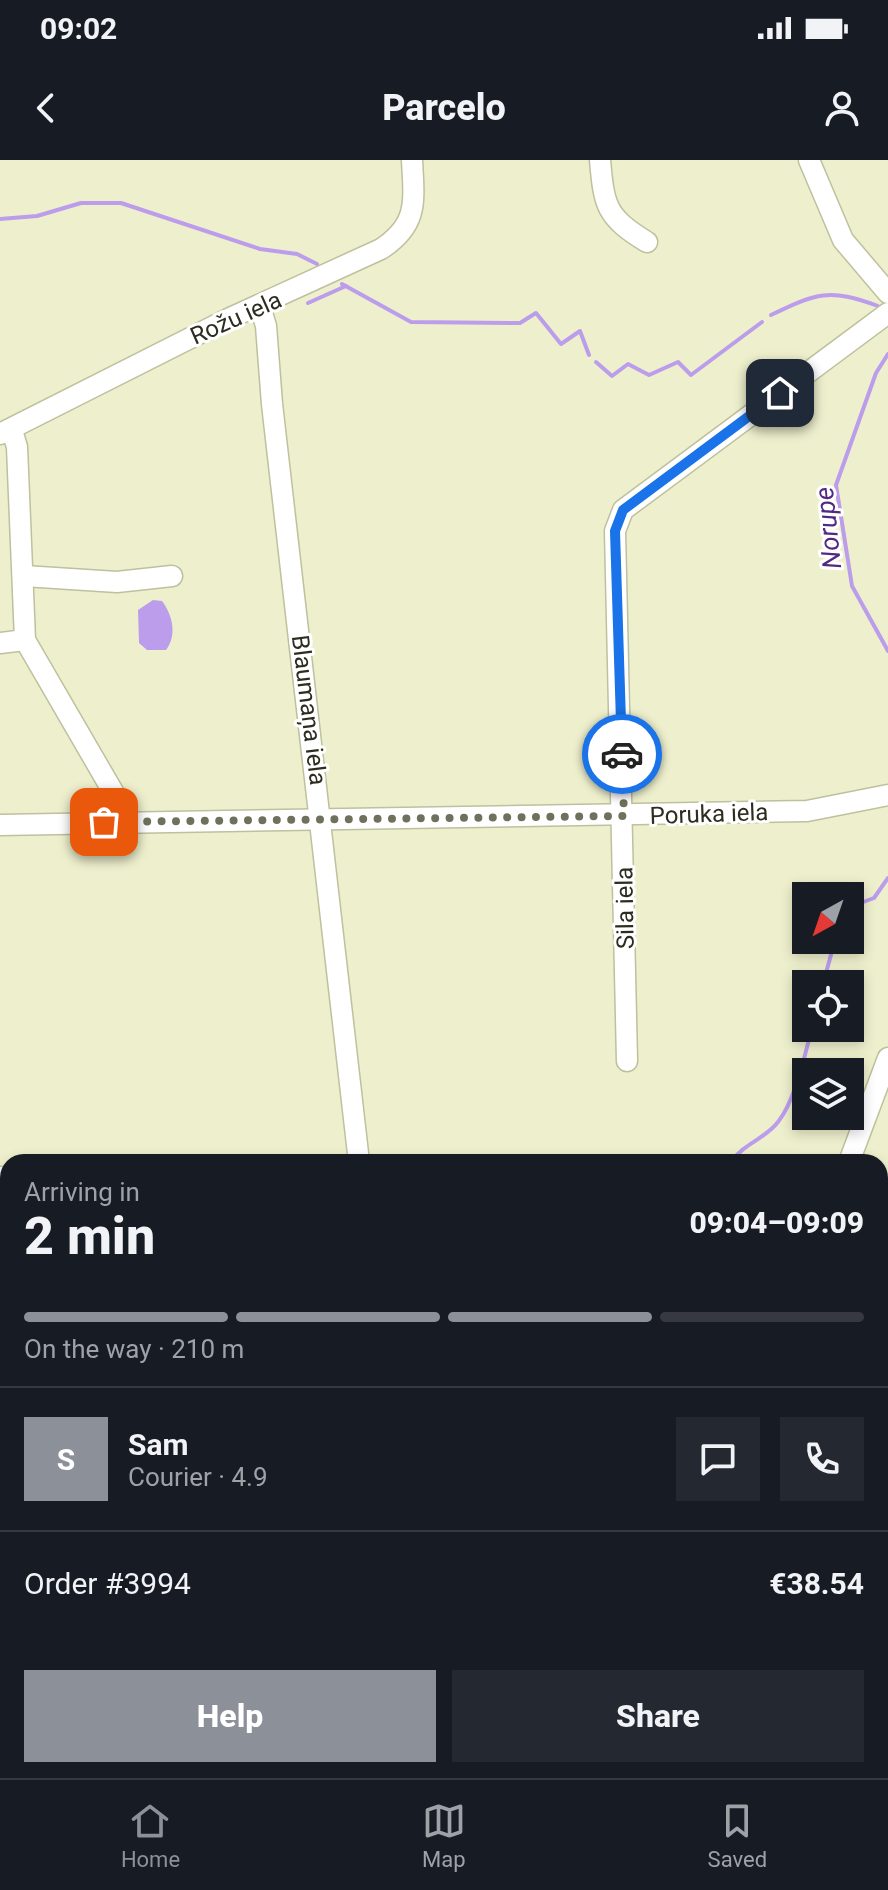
<!DOCTYPE html>
<meta charset="utf-8">
<style>
body{margin:0;font-family:Roboto,sans-serif;background:#242831;color:#f1f3f6;height:100vh;display:flex;flex-direction:column;font-size:30px;white-space:nowrap}
*{box-sizing:border-box;margin:0}
p{font-size:26px;color:#9ea1a6}
.icon{flex:none;width:44px;height:44px;fill:none;stroke:currentColor;stroke-width:2;stroke-linecap:round;stroke-linejoin:round}
.map{position:relative;flex:1;overflow:hidden}
.panel{position:absolute;left:0px;top:994px;width:888px;height:624px;display:flex;flex-direction:column;background:#171b24;border-radius:24px 24px 0 0;box-shadow:0 4px 12px #0003}
.panel>*{flex:none}
.needle{width:52px;rotate:220deg}
.tools{position:absolute;left:792px;top:722px;display:grid;gap:16px}
.tools a{display:grid;place-items:center;width:72px;height:72px;border-radius:0px;background:#171b24;box-shadow:0 4px 12px #0003;font-size:40px}
.pin{position:absolute;display:grid;place-items:center;width:68px;height:68px;color:#fff;margin:-34px;border-radius:16px;box-shadow:0 4px 12px #0006}
.courier{position:absolute;display:grid;place-items:center;width:80px;height:80px;margin:-40px;border:6px solid #1a73e8;border-radius:50%;background:#fff;color:#222;box-shadow:0 2px 10px #0007}
.headline em{font-style:normal;font-weight:800}
.headline div{display:flex;flex-direction:column-reverse}
.headline{display:flex;align-items:center;justify-content:space-between;height:136px;padding:0 24px}
h1{font-size:52px;font-weight:800;line-height:60px}
.bar{display:grid;grid-template-columns:repeat(4,1fr);gap:12px 8px;align-content:center;height:96px;padding:0 24px}
.bar i{height:10px;border-radius:6px;background:#363941}
.bar .selected{background:#8c9099}
.bar p{grid-column:span 4}
.line{display:flex;align-items:center;gap:20px;padding:0 24px;border-top:2px solid #363941}
.line div{flex:1}
.round{display:grid;place-items:center;flex:none;width:84px;height:84px;border-radius:0px;background:#242831}
.cta{display:flex;gap:16px;margin-top:auto;padding:16px 24px}
.cta a{flex:1;height:92px;border-radius:0px;background:#8c9099;color:#fff;font-size:32px;font-weight:800;line-height:92px;text-align:center}
.cta a+a{background:#242831;color:#f1f3f6}
.status{display:flex;justify-content:space-between;align-items:center;height:56px;padding:0 40px;background:#171b24;direction:ltr}
.status svg{height:22px;fill:currentColor}
header{display:flex;justify-content:space-between;align-items:center;height:104px;padding:0 24px;background:#171b24;font-size:36px;font-weight:800}
.dock{display:flex;justify-content:space-around;align-items:center;height:112px;border-top:2px solid #363941;background:#171b24;font-size:22px;color:#9ea1a6}
.dock a{display:grid;justify-items:center;gap:4px}
.dock .selected{color:#8c9099}
.map>svg:first-child{display:block}
.green{fill:#d7c2fc}
.water{fill:#bb9dec}
.lines{fill:none;stroke-linecap:round;stroke-linejoin:round}
.stream{stroke:#bb9dec;stroke-width:4}
.minor-casing{stroke:#bec09e;stroke-width:23}
.major-casing{stroke:#bec09e;stroke-width:27}
.minor{stroke:#fff;stroke-width:20}
.major{stroke:#fff;stroke-width:24}
.done{stroke:#70715c;stroke-width:8;stroke-dasharray:0 14.4}
.route{stroke:#1a73e8;stroke-width:10}
.labels{text-anchor:middle;stroke-width:6;stroke-linejoin:round;paint-order:stroke}
.street-label{font-size:24px;fill:#2c2c1f;stroke:#fff}
.water-label{font-size:26px;font-style:italic;fill:#532883;stroke:#fff}
</style>
<div class="status"><b>09:02</b><svg viewBox="0 0 49 12"><path d="M0 12V9h3v3zM5 12V6h3v6zM10 12V3h3v9zM15 12V0h3v12zM26 1h20v11H26zM47 4h2v5h-2z"/></svg></div>
<header><svg class="icon" aria-label="back" viewBox="0 0 24 24"><path d="M15 5l-7 7 7 7"/></svg>Parcelo<svg class="icon" aria-label="person" viewBox="0 0 24 24"><circle cx="12" cy="8" r="4"/><path d="M4 21q1-7 8-7t8 7"/></svg></header>
<div class="map">
<svg width="888" height="1618" viewBox="0 0 888 1618">
<rect width="100%" height="100%" fill="#eef0cd"/>
<g class="green">
<polygon points="888,1251 888,1611 880,1604 880,1252"/>
<polygon points="0,1433 8,1434 8,1610 437,1610 437,1613 534,1610 544,1618 0,1618"/>
<polygon points="594,1610 856,1610 862,1618 573,1618"/>
</g>
<path class="water" d="M 153,440 L 162,441 C 173,456 177,475 166,490 L 147,490 L 139,483 L 138,450 Z"/>
<g class="lines">
<g class="stream">
<polyline points="0,59 37,56 81,43 121,43 260,89 297,94 317,104"/>
<polyline points="342,124 411,162 520,163 536,153 561,184 580,171 589,195"/>
<polyline points="308,143 346,126"/>
<path d="M 771,155 C 816,133 830,128 878,146"/>
<polyline points="888,194 876,213 836,325 852,426 888,491"/>
<polyline points="596,202 612,216 628,204 649,215 678,202 691,215 762,162"/>
<polyline points="850,747 874,738 888,718"/>
<polyline points="823,824 835,780"/>
<path d="M 731,1002 C 743,984 765,979 778,962 C 795,941 805,894 812,868"/>
<polyline points="880,1398 888,1408"/>
<polyline points="210,1610 210,1618"/>
</g>
<g class="minor-casing">
<g id="minor">
<path d="M 600,0 C 604,46 606,57 647,82"/>
<polyline points="809,0 843,80 888,133"/>
<polyline points="260,146 266,166 272,244 359,1002"/>
<polyline points="12,270 17,287 25,480 130,661"/>
<path d="M 0,274 L 228,159 L 381,89 C 419,64 414,41 412,0"/>
<polyline points="24,416 117,422 172,416"/>
<polyline points="0,483 25,480"/>
<polyline points="0,665 807,651 888,635"/>
<polyline points="627,901 615,371 623,350 888,153"/>
<polyline points="849,1002 888,898"/>
<polyline points="0,1017 8,1021"/>
<polyline points="880,1236 888,1236"/>
<polyline points="460,1610 463,1618"/>
</g>
</g>
<g class="major-casing">
<g id="major">
<polyline points="0,1404 8,1403"/>
<polyline points="872,1610 879,1618"/>
</g>
</g>
<use href="#minor" class="minor"/>
<use href="#major" class="major"/>
</g>
<g class="lines">
<polyline class="done" points="104,662 624,656 622,594"/>
<polyline class="route" points="622,594 615,371 623,350 780,233"/>
</g>
<g class="labels">
<g class="street-label">
<text transform="translate(236 158) rotate(-24)" y="8">Rožu iela</text>
<text transform="translate(309 550) rotate(83)" y="8">Blaumaņa iela</text>
<text transform="translate(709 654) rotate(-2)" y="8">Poruka iela</text>
<text transform="translate(625 748) rotate(-91)" y="8">Sila iela</text>
</g>
<g class="water-label">
<text transform="translate(828 368) rotate(-96)" y="9">Norupe</text>
</g>
</g>
</svg>
<div class="tools">
<a><svg class="needle" viewBox="-14 -14 28 28"><path d="M0-13l5 13h-10z" fill="#e53935"/><path d="M0 13l5-13h-10z" fill="#9ea1a6"/></svg></a>
<a><svg class="icon" aria-label="locate" viewBox="0 0 24 24"><circle cx="12" cy="12" r="6"/><path d="M12 2v4M12 18v4M2 12h4M18 12h4"/></svg></a>
<a><svg class="icon" aria-label="layers" viewBox="0 0 24 24"><path d="M12 4l9 5-9 5-9-5zM3 14l9 5 9-5"/></svg></a>
</div>
<div class="pin" style="left:104px;top:662px;background:#ea580c"><svg class="icon" aria-label="bag" viewBox="0 0 24 24"><path d="M5 8h14l-1 12H6zM9 8a3 3 0 0 1 6 0"/></svg></div>
<div class="pin" style="left:780px;top:233px;background:#1f2937"><svg class="icon" aria-label="home" viewBox="0 0 24 24"><path d="M3 11l9-7 9 7M6 9v11h12V9"/></svg></div>
<div class="courier" style="left:622px;top:594px"><svg class="icon" aria-label="car" viewBox="0 0 24 24"><path d="M5 17H2v-5l4-1 3-4h7l3 4 3 1v5h-3M9 17h6M6 11h13"/><circle cx="7" cy="17" r="2"/><circle cx="17" cy="17" r="2"/></svg></div>
<section class="panel">
<div class="headline"><div><h1>2 min</h1><p>Arriving in</p></div><em>09:04–09:09</em></div>
<div class="bar"><i class="selected"></i><i class="selected"></i><i class="selected"></i><i></i><p>On the way · 210 m</p></div>
<div class="line" style="height:144px"><b class="round" style="background:#8c9099;color:#fff">S</b><div><b>Sam</b><p>Courier · 4.9</p></div><a class="round"><svg class="icon" aria-label="chat" viewBox="0 0 24 24"><path d="M4 5h16v11H9l-5 4z"/></svg></a><a class="round"><svg class="icon" aria-label="phone" viewBox="0 0 24 24"><path d="M5 4h4l2 5-3 2q2 4 5 5l2-3 5 2v4C11 20 4 13 5 4z"/></svg></a></div>
<div class="line" style="height:104px"><div>Order #3994</div><b>€38.54</b></div>
<div class="cta"><a>Help</a><a>Share</a></div>
</section>
</div>
<nav class="dock">
<a class="selected"><svg class="icon" aria-label="home" viewBox="0 0 24 24"><path d="M3 11l9-7 9 7M6 9v11h12V9"/></svg>Home</a>
<a><svg class="icon" aria-label="map" viewBox="0 0 24 24"><path d="M3 6l6-2 6 2 6-2v14l-6 2-6-2-6 2zM9 4v14M15 6v14"/></svg>Map</a>
<a><svg class="icon" aria-label="saved" viewBox="0 0 24 24"><path d="M7 4h10v16l-5-4-5 4z"/></svg>Saved</a>
</nav>
